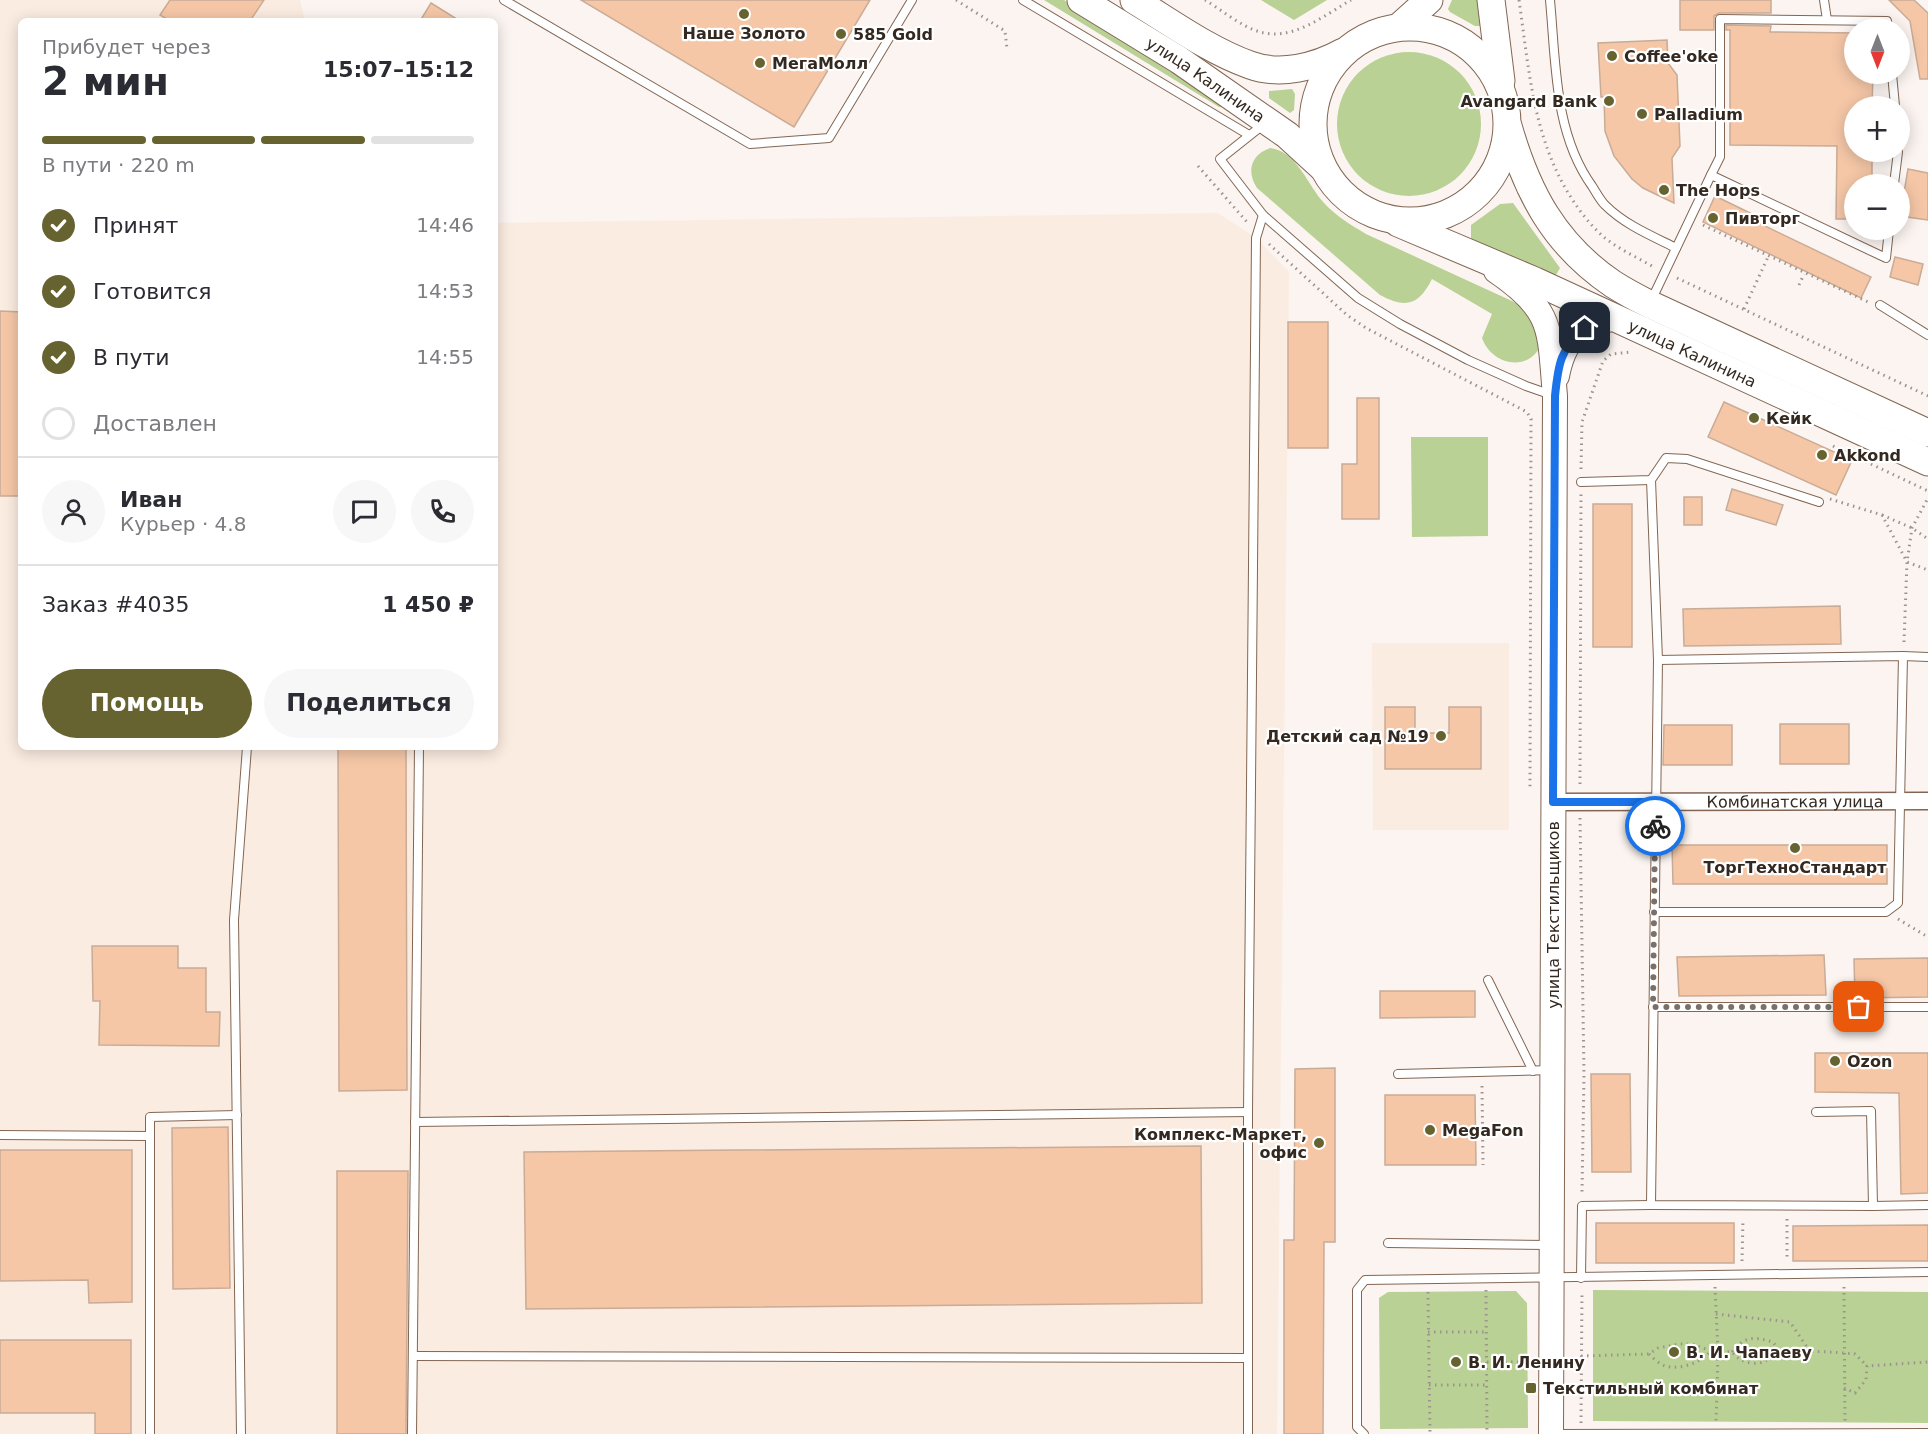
<!DOCTYPE html>
<html lang="ru">
<meta charset="utf-8">
<style>
body{margin:0;font-family:"DejaVu Sans",sans-serif;background:#f7f7f7;color:#2b2b33;height:100vh;display:flex;flex-direction:column;font-size:22px;white-space:nowrap}
*{box-sizing:border-box;margin:0}
p{font-size:20px;color:#7c7c81}
.icon{flex:none;width:33px;height:33px;fill:none;stroke:currentColor;stroke-width:2;stroke-linecap:round;stroke-linejoin:round}
.map{position:relative;flex:1;overflow:hidden}
.panel{position:absolute;left:18px;top:18px;width:480px;height:732px;display:flex;flex-direction:column;background:#fff;border-radius:9px;box-shadow:0 3px 15px #0003}
.panel>*{flex:none}
.needle{width:39px;rotate:180deg}
.buttons{position:absolute;left:1844px;top:18px;display:grid;gap:12px}
.buttons a{display:grid;place-items:center;width:66px;height:66px;border-radius:50%;background:#fff;box-shadow:0 3px 15px #0003;font-size:30px}
.pin{position:absolute;display:grid;place-items:center;width:51px;height:51px;color:#fff;margin:-26px;border-radius:12px;box-shadow:0 3px 9px #0006}
.courier{position:absolute;display:grid;place-items:center;width:60px;height:60px;margin:-30px;border:4px solid #1a73e8;border-radius:50%;background:#fff;color:#222;box-shadow:0 2px 8px #0007}
.headline em{font-style:normal;font-weight:800}
.headline div{display:flex;flex-direction:column-reverse}
.headline{display:flex;align-items:center;justify-content:space-between;height:102px;padding:0 24px}
h1{font-size:39px;font-weight:800;line-height:45px}
.bar{display:grid;grid-template-columns:repeat(4,1fr);gap:9px 6px;align-content:center;height:72px;padding:0 24px}
.bar i{height:8px;border-radius:4px;background:#e1e1e2}
.bar .current{background:#666330}
.bar p{grid-column:span 4}
.line{display:flex;align-items:center;gap:15px;padding:0 24px;border-top:2px solid #e1e1e2}
.line div{flex:1}
.round{display:grid;place-items:center;flex:none;width:63px;height:63px;border-radius:32px;background:#f7f7f7}
ol{padding:0 24px;list-style:none}
li{display:flex;align-items:center;gap:18px;height:66px}
li p{margin-inline-start:auto}
li .icon{padding:6px;border-radius:50%;background:#666330;color:#fff;stroke-width:4}
li:last-child{color:#7c7c81}
li i{width:33px;height:33px;border:3px solid #e1e1e2;border-radius:50%}
.primary-button{display:flex;gap:12px;margin-top:auto;padding:12px 24px}
.primary-button a{flex:1;height:69px;border-radius:36px;background:#666330;color:#fff;font-size:24px;font-weight:800;line-height:69px;text-align:center}
.primary-button a+a{background:#f7f7f7;color:#2b2b33}
.map>svg:first-child{display:block}
.built{fill:#fbece1}
.green{fill:#b9d194}
.building{fill:#f5c7a7;stroke:#c9ab96;stroke-width:1.5}
.lines{fill:none;stroke-linecap:round;stroke-linejoin:round}
.lane-casing{stroke:#826653;stroke-width:10}
.street-casing{stroke:#826653;stroke-width:19}
.secondary-casing{stroke:#826653;stroke-width:26}
.primary-casing{stroke:#826653;stroke-width:29}
.path{stroke:#9c938d;stroke-width:3;stroke-dasharray:1.5 4.5;stroke-linecap:butt}
.lane{stroke:#fff;stroke-width:8}
.street{stroke:#fff;stroke-width:16}
.secondary{stroke:#fff;stroke-width:24}
.primary{stroke:#fff;stroke-width:27}
.done{stroke:#7a7069;stroke-width:6;stroke-dasharray:0 10.8}
.route{stroke:#1a73e8;stroke-width:8}
.poi-dot{fill:#666330;stroke:#fff;stroke-width:2}
.labels{text-anchor:middle;stroke-width:4.5;stroke-linejoin:round;paint-order:stroke}
.poi-label{font-size:16px;font-weight:bold;fill:#342920;stroke:#fff;text-anchor:start}
.street-label{font-size:16px;fill:#342920;stroke:#fff}
</style>
<div class="map">
<svg width="1928" height="1434" viewBox="0 0 1928 1434">
<rect width="100%" height="100%" fill="#fbf4f0"/>
<g class="built">
<polygon points="0,0 300,0 305,21 21,21 21,747 495,747 495,223 1218,213 1256,238 1289,272 1277,1434 0,1434"/>
<polygon points="1372,643 1509,643 1509,830 1373,830"/>
</g>
<g class="green">
<polygon points="1044,0 1064,0 1224,99 1225,107 1219,107"/>
<polygon points="1261,0 1327,0 1294,20"/>
<polygon points="1452,0 1479,0 1482,22 1480,26 1475,26 1450,12 1448,9"/>
<circle cx="1409" cy="124" r="72"/>
<polygon points="1292,89 1295,94 1294,110 1290,113 1269,98 1269,91"/>
<path d="M 1270,148 C 1297,151 1308,186 1324,203 C 1336,216 1351,225 1366,234 L 1512,301 L 1532,312 L 1542,343 C 1530,373 1492,366 1482,338 L 1492,314 L 1432,279 C 1419,305 1406,309 1380,295 L 1257,188 C 1246,171 1251,155 1270,148 Z"/>
<polygon points="1513,203 1560,268 1556,275 1471,239 1471,225 1500,204"/>
<polygon points="1411,437 1488,437 1488,536 1412,537"/>
<polygon points="1593,1290 1928,1292 1928,1423 1593,1421"/>
<polygon points="1516,1291 1527,1303 1528,1428 1380,1429 1379,1298 1388,1292"/>
</g>
<g class="building">
<polygon points="170,0 264,0 250,21 170,21 160,15"/>
<polygon points="581,0 870,0 794,127"/>
<polygon points="1680,0 1771,0 1771,13 1719,13 1714,16 1714,30 1680,30"/>
<polygon points="1889,0 1914,0 1928,13 1928,79 1920,79 1910,21"/>
<polygon points="431,3 460,21 420,21"/>
<polygon points="1726,25 1771,26 1770,32 1854,33 1854,74 1873,74 1872,106 1854,106 1854,152 1872,152 1872,184 1854,184 1854,219 1836,219 1837,146 1730,145 1730,30 1726,30"/>
<polygon points="1667,40 1668,63 1677,75 1680,146 1672,158 1674,203 1643,188 1632,179 1614,156 1605,131 1604,97 1601,97 1598,43"/>
<polygon points="1908,169 1928,173 1928,220 1900,216"/>
<polygon points="1715,196 1767,221 1765,226 1871,277 1861,298 1703,222"/>
<polygon points="1895,257 1923,264 1918,285 1890,277"/>
<polygon points="0,311 21,312 21,496 0,496"/>
<rect x="1288" y="322" width="40" height="126"/>
<polygon points="1357,398 1379,398 1379,519 1342,519 1342,464 1357,464"/>
<polygon points="1724,402 1852,460 1836,495 1708,437"/>
<polygon points="1732,489 1783,505 1776,525 1726,510"/>
<rect x="1684" y="497" width="18" height="28"/>
<rect x="1593" y="504" width="39" height="143"/>
<polygon points="1840,606 1841,644 1684,646 1683,609"/>
<polygon points="1385,707 1415,707 1415,733 1449,733 1449,707 1481,707 1481,769 1385,769"/>
<rect x="1780" y="724" width="69" height="40"/>
<polygon points="1664,725 1732,725 1732,765 1663,765"/>
<polygon points="338,747 406,747 407,1090 339,1091"/>
<polygon points="1672,845 1887,845 1887,884 1673,884"/>
<polygon points="92,946 178,946 178,968 206,968 206,1012 220,1012 219,1046 99,1045 100,1001 93,1001"/>
<polygon points="1824,955 1826,995 1679,996 1677,957"/>
<polygon points="1928,958 1928,997 1855,998 1854,959"/>
<polygon points="1380,991 1475,991 1475,1017 1380,1018"/>
<polygon points="1815,1053 1928,1053 1928,1193 1901,1194 1899,1093 1815,1092"/>
<polygon points="1335,1068 1335,1242 1324,1242 1323,1434 1284,1434 1284,1240 1294,1240 1295,1069"/>
<polygon points="1591,1074 1630,1074 1631,1172 1592,1172"/>
<polygon points="1385,1095 1475,1095 1476,1165 1385,1165"/>
<polygon points="228,1127 230,1288 173,1289 172,1128"/>
<polygon points="1201,1146 1202,1303 526,1309 524,1152"/>
<polygon points="0,1150 132,1150 132,1302 89,1303 88,1280 0,1281"/>
<polygon points="337,1171 408,1171 406,1434 337,1434"/>
<rect x="1596" y="1223" width="138" height="40"/>
<polygon points="1928,1225 1928,1261 1793,1261 1793,1226"/>
<polygon points="0,1340 131,1340 131,1434 95,1434 95,1413 0,1413"/>
</g>
<g class="lines">
<g class="lane-casing">
<g id="lane">
<polyline points="504,0 750,144 829,138 912,0"/>
<polyline points="1023,0 1249,135"/>
<path d="M 1550,0 C 1556,63 1554,133 1592,186 C 1596,192 1600,200 1605,205 C 1625,225 1652,236 1676,248"/>
<polyline points="1824,0 1827,20"/>
<polyline points="1892,74 1895,106"/>
<polyline points="1264,124 1220,159 1263,215 1358,298 1400,324 1468,360 1526,386 1552,395"/>
<polyline points="1711,175 1720,157 1720,19 1887,21 1888,28"/>
<polyline points="1894,184 1898,152"/>
<polyline points="1651,301 1711,175 1886,258 1889,230"/>
<polyline points="1880,305 1928,335"/>
<polyline points="1651,480 1658,660 1651,1205 1873,1206"/>
<polyline points="1581,482 1651,480 1666,458 1687,459 1819,502"/>
<polyline points="1658,660 1903,656 1928,657"/>
<polyline points="1654,912 1886,912 1898,903 1903,656"/>
<polyline points="1488,980 1533,1071"/>
<polyline points="1653,1007 1928,1007"/>
<polyline points="1398,1074 1552,1070"/>
<polyline points="1816,1112 1871,1111 1873,1206 1928,1205"/>
<polyline points="415,1122 1248,1112"/>
<polyline points="0,1135 150,1136"/>
<polyline points="1388,1243 1548,1245"/>
<polyline points="1581,1278 1582,1206 1651,1205"/>
<polyline points="413,1356 1248,1358"/>
<polyline points="150,1434 150,1117 237,1115"/>
<polyline points="241,1434 234,920 247,747"/>
<polyline points="412,1434 419,747"/>
<polyline points="1248,1434 1248,1112 1256,238 1263,215"/>
<polyline points="1364,1434 1357,1427 1357,1290 1365,1280 1928,1272"/>
<polyline points="1552,1434 1928,1433"/>
</g>
</g>
<g class="street-casing">
<g id="street">
<path id="s1" d="M 1553,802 L 1928,801"/>
</g>
</g>
<g class="secondary-casing">
<g id="secondary">
<path d="M 1496,271 C 1555,311 1549,330 1555,396 L 1551,1434"/>
<path d="M 1557,376 C 1564,339 1579,326 1615,318"/>
</g>
</g>
<g class="primary-casing">
<g id="primary">
<path id="s2" d="M 1081,0 L 1179,60 L 1287,135 L 1322,167"/>
<path d="M 1134,0 C 1170,22 1210,51 1250,65 C 1280,76 1316,67 1343,52"/>
<polyline points="1491,0 1501,81"/>
<polyline points="1400,26 1429,0"/>
<circle cx="1410" cy="124" r="97"/>
<path d="M 1508,126 C 1527,192 1554,244 1613,284 C 1624,291 1637,298 1649,304 L 1928,433"/>
<path id="s3" d="M 1398,223 L 1535,281 L 1928,462"/>
</g>
</g>
<g class="path">
<polyline points="956,0 1005,31 1007,49"/>
<path d="M 1205,0 C 1220,9 1241,26 1257,31 C 1291,43 1323,16 1351,0"/>
<path d="M 1519,0 C 1529,69 1533,139 1572,199 C 1581,213 1592,227 1605,238 C 1619,249 1636,257 1652,266"/>
<polyline points="1198,166 1247,222"/>
<polyline points="1703,225 1868,302"/>
<polyline points="1269,244 1347,315 1366,328 1527,412 1531,419 1530,790"/>
<polyline points="1677,278 1928,396"/>
<polyline points="1799,285 1804,274"/>
<polyline points="1744,309 1768,257"/>
<polyline points="1833,446 1928,491"/>
<polyline points="1581,469 1582,422 1603,361 1611,354 1632,352"/>
<polyline points="1830,499 1882,515 1907,562 1928,570"/>
<polyline points="1882,515 1912,528 1928,539"/>
<polyline points="1904,642 1907,562 1912,528 1928,498"/>
<polyline points="1580,784 1581,494"/>
<polyline points="1580,818 1584,1074 1582,1192"/>
<polyline points="1898,919 1928,937"/>
<polyline points="1482,1086 1483,1165"/>
<polyline points="1787,1219 1787,1261"/>
<polyline points="1742,1261 1743,1219"/>
<polyline points="1715,1287 1718,1352 1716,1422"/>
<polyline points="1844,1287 1845,1422"/>
<polyline points="1486,1290 1487,1434"/>
<polyline points="1428,1292 1430,1434"/>
<polyline points="1716,1314 1790,1322 1811,1353"/>
<polyline points="1428,1332 1486,1332"/>
<path d="M 1732,1352 C 1746,1335 1754,1337 1773,1342 L 1781,1353"/>
<path d="M 1649,1354 C 1653,1358 1659,1364 1665,1366 C 1680,1370 1701,1363 1711,1351"/>
<path d="M 1581,1356 L 1649,1354 L 1658,1348 L 1679,1344 L 1692,1344 L 1711,1351 L 1732,1352 C 1738,1359 1743,1362 1752,1363 C 1765,1365 1772,1355 1783,1353 C 1805,1350 1834,1352 1855,1354 L 1867,1366"/>
<polyline points="1487,1362 1531,1362"/>
<polyline points="1429,1385 1487,1385"/>
<polyline points="1844,1388 1855,1393 1866,1380 1867,1366 1928,1362"/>
<polyline points="1581,1423 1582,1291"/>
</g>
<use href="#lane" class="lane"/>
<use href="#street" class="street"/>
<use href="#secondary" class="secondary"/>
<use href="#primary" class="primary"/>
</g>
<g class="lines">
<polyline class="done" points="1655,826 1653,1007 1859,1007"/>
<path class="route" d="M 1585,328 C 1560,348 1558,366 1555,396 L 1553,802 L 1656,802 L 1655,826"/>
</g>
<g class="poi-dot">
<circle cx="744" cy="14" r="6"/>
<circle cx="841" cy="34" r="6"/>
<circle cx="1612" cy="56" r="6"/>
<circle cx="760" cy="63" r="6"/>
<circle cx="1609" cy="101" r="6"/>
<circle cx="1642" cy="114" r="6"/>
<circle cx="1664" cy="190" r="6"/>
<circle cx="1713" cy="218" r="6"/>
<circle cx="1754" cy="418" r="6"/>
<circle cx="1822" cy="455" r="6"/>
<circle cx="1441" cy="736" r="6"/>
<circle cx="1795" cy="848" r="6"/>
<circle cx="1835" cy="1061" r="6"/>
<circle cx="1430" cy="1130" r="6"/>
<circle cx="1319" cy="1143" r="6"/>
<circle cx="1674" cy="1352" r="6"/>
<circle cx="1456" cy="1362" r="6"/>
<rect x="1525" y="1382" width="12" height="12" rx="3"/>
</g>
<g class="labels">
<g class="poi-label">
<text x="744" y="39" text-anchor="middle">Наше Золото</text>
<text x="853" y="40">585 Gold</text>
<text x="1624" y="62">Coffee'oke</text>
<text x="772" y="69">МегаМолл</text>
<text x="1597" y="107" text-anchor="end">Avangard Bank</text>
<text x="1654" y="120">Palladium</text>
<text x="1676" y="196">The Hops</text>
<text x="1725" y="224">Пивторг</text>
<text x="1766" y="424">Кейк</text>
<text x="1834" y="461">Akkond</text>
<text x="1429" y="742" text-anchor="end">Детский сад №19</text>
<text x="1795" y="873" text-anchor="middle">ТоргТехноСтандарт</text>
<text x="1847" y="1067">Ozon</text>
<text x="1442" y="1136">MegaFon</text>
<text x="1307" y="1140" text-anchor="end">Комплекс-Маркет,<tspan x="1307" dy="18">офис</tspan></text>
<text x="1686" y="1358">В. И. Чапаеву</text>
<text x="1468" y="1368">В. И. Ленину</text>
<text x="1543" y="1394">Текстильный комбинат</text>
</g>
<g class="street-label">
<text dy="6" stroke="none"><textPath href="#s2" startOffset="148">улица Калинина</textPath></text>
<text dy="6" stroke="none"><textPath href="#s3" startOffset="322">улица Калинина</textPath></text>
<text dy="6" stroke="none"><textPath href="#s1" startOffset="242">Комбинатская улица</textPath></text>
<text transform="translate(1553 915) rotate(-90)" y="6">улица Текстильщиков</text>
</g>
</g>
</svg>
<div class="buttons">
<a><svg class="needle" viewBox="-14 -14 28 28"><path d="M0-13l5 13h-10z" fill="#e53935"/><path d="M0 13l5-13h-10z" fill="#7c7c81"/></svg></a>
<a>+</a>
<a>−</a>
</div>
<div class="pin" style="left:1859px;top:1007px;background:#ea580c"><svg class="icon" aria-label="bag" viewBox="0 0 24 24"><path d="M5 8h14l-1 12H6zM9 8a3 3 0 0 1 6 0"/></svg></div>
<div class="pin" style="left:1585px;top:328px;background:#1f2937"><svg class="icon" aria-label="home" viewBox="0 0 24 24"><path d="M3 11l9-7 9 7M6 9v11h12V9"/></svg></div>
<div class="courier" style="left:1655px;top:826px"><svg class="icon" aria-label="bike" viewBox="0 0 24 24"><circle cx="6" cy="16" r="4"/><circle cx="18" cy="16" r="4"/><path d="M6 16l4-8h5l3 8M10 8l3 8H6M13 5h3"/></svg></div>
<section class="panel">
<div class="headline"><div><h1>2 мин</h1><p>Прибудет через</p></div><em>15:07–15:12</em></div>
<div class="bar"><i class="current"></i><i class="current"></i><i class="current"></i><i></i><p>В пути · 220 m</p></div>
<ol>
<li><svg class="icon" aria-label="check" viewBox="0 0 24 24"><path d="M5 12l5 5 9-10"/></svg>Принят<p>14:46</p></li>
<li><svg class="icon" aria-label="check" viewBox="0 0 24 24"><path d="M5 12l5 5 9-10"/></svg>Готовится<p>14:53</p></li>
<li><svg class="icon" aria-label="check" viewBox="0 0 24 24"><path d="M5 12l5 5 9-10"/></svg>В пути<p>14:55</p></li>
<li><i></i>Доставлен</li>
</ol>
<div class="line" style="height:108px"><a class="round"><svg class="icon" aria-label="person" viewBox="0 0 24 24"><circle cx="12" cy="8" r="4"/><path d="M4 21q1-7 8-7t8 7"/></svg></a><div><b>Иван</b><p>Курьер · 4.8</p></div><a class="round"><svg class="icon" aria-label="chat" viewBox="0 0 24 24"><path d="M4 5h16v11H9l-5 4z"/></svg></a><a class="round"><svg class="icon" aria-label="phone" viewBox="0 0 24 24"><path d="M5 4h4l2 5-3 2q2 4 5 5l2-3 5 2v4C11 20 4 13 5 4z"/></svg></a></div>
<div class="line" style="height:78px"><div>Заказ #4035</div><b>1 450 ₽</b></div>
<div class="primary-button"><a>Помощь</a><a>Поделиться</a></div>
</section>
</div>
